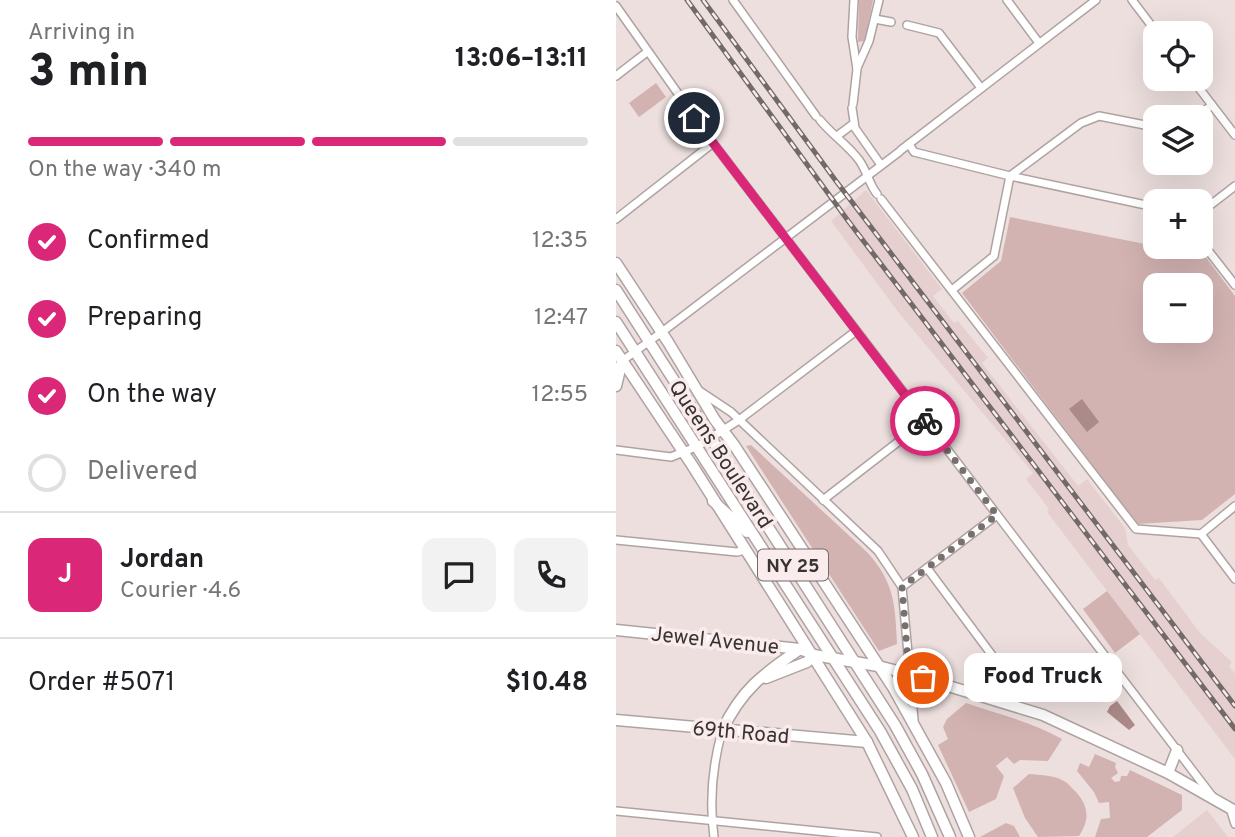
<!DOCTYPE html>
<meta charset="utf-8">
<style>
body{margin:0;font-family:Overpass,sans-serif;background:#f2f2f2;color:#202124;height:100vh;display:flex;flex-direction:column;font-size:26px;white-space:nowrap}
*{box-sizing:border-box;margin:0}
p{font-size:23px;color:#757577}
.icon{flex:none;width:38px;height:38px;fill:none;stroke:currentColor;stroke-width:2;stroke-linecap:round;stroke-linejoin:round}
.map{position:relative;flex:1;overflow:hidden}
.details{display:flex;flex-direction:column;background:#fff;width:616px}
.details>*{flex:none}
.fabs{position:absolute;left:527px;top:21px;display:grid;gap:14px}
.fabs a{display:grid;place-items:center;width:70px;height:70px;border-radius:14px;background:#fff;box-shadow:0 7px 28px #0002;font-size:35px}
.pin{position:absolute;display:grid;place-items:center;width:60px;height:60px;color:#fff;margin:-30px;border:4px solid #fff;border-radius:50%;box-shadow:0 2px 7px #0007}
.courier{position:absolute;display:grid;place-items:center;width:70px;height:70px;margin:-35px;border:5px solid #db2777;border-radius:50%;background:#fff;color:#222;box-shadow:0 2px 9px #0007}
.bubble{position:absolute;height:49px;border-radius:14px;background:#fff;box-shadow:0 7px 28px #0002;font-size:23px;font-weight:800;line-height:49px;text-align:center}
.head em{font-style:normal;font-weight:800}
.head div{display:flex;flex-direction:column-reverse}
.head{display:flex;align-items:center;justify-content:space-between;height:119px;padding:0 28px}
h1{font-size:46px;font-weight:800;line-height:52px}
.bar{display:grid;grid-template-columns:repeat(4,1fr);gap:10px 7px;align-content:center;height:84px;padding:0 28px}
.bar i{height:9px;border-radius:5px;background:#e0e0e0}
.bar .active{background:#db2777}
.bar p{grid-column:span 4}
.line{display:flex;align-items:center;gap:18px;padding:0 28px;border-top:2px solid #e0e0e0}
.line div{flex:1}
.round{display:grid;place-items:center;flex:none;width:74px;height:74px;border-radius:14px;background:#f2f2f2}
ol{padding:0 28px;list-style:none}
li{display:flex;align-items:center;gap:21px;height:77px}
li p{margin-inline-start:auto}
li .icon{padding:7px;border-radius:50%;background:#db2777;color:#fff;stroke-width:4}
li:last-child{color:#757577}
li i{width:38px;height:38px;border:4px solid #e0e0e0;border-radius:50%}
main{display:flex;flex:1;min-height:0}
.map>svg:first-child{display:block}
.built{fill:#e5d0cf}
.green{fill:#d2b3b2;fill-rule:evenodd}
.water{fill:#ab8a89}
.lines{fill:none;stroke-linecap:round;stroke-linejoin:round}
.street-casing{stroke:#afa3a2;stroke-width:10}
.secondary-casing{stroke:#afa3a2;stroke-width:13}
.primary-casing{stroke:#afa3a2;stroke-width:13}
.street{stroke:#fff;stroke-width:7}
.secondary{stroke:#fff;stroke-width:10}
.primary{stroke:#fff;stroke-width:10}
.rail-casing{stroke:#726a69;stroke-width:5}
.rail{stroke:#faecec;stroke-width:2.5;stroke-dasharray:8;stroke-linecap:butt}
.done{stroke:#78706f;stroke-width:7;stroke-dasharray:0 12.6}
.route{stroke:#db2777;stroke-width:9}
.labels{text-anchor:middle;stroke-width:7;stroke-linejoin:round;paint-order:stroke}
.shield{fill:#faecec;stroke:#736b6a;stroke-width:2}
.shield-label{font-size:19px;font-weight:bold;fill:#393433}
.street-label{font-size:21px;fill:#393433;stroke:#faecec}
</style>
<main>
<section class="details">
<div class="head"><div><h1>3 min</h1><p>Arriving in</p></div><em>13:06–13:11</em></div>
<div class="bar"><i class="active"></i><i class="active"></i><i class="active"></i><i></i><p>On the way · 340 m</p></div>
<ol>
<li><svg class="icon" aria-label="check" viewBox="0 0 24 24"><path d="M5 12l5 5 9-10"/></svg>Confirmed<p>12:35</p></li>
<li><svg class="icon" aria-label="check" viewBox="0 0 24 24"><path d="M5 12l5 5 9-10"/></svg>Preparing<p>12:47</p></li>
<li><svg class="icon" aria-label="check" viewBox="0 0 24 24"><path d="M5 12l5 5 9-10"/></svg>On the way<p>12:55</p></li>
<li><i></i>Delivered</li>
</ol>
<div class="line" style="height:126px"><b class="round" style="background:#db2777;color:#fff">J</b><div><b>Jordan</b><p>Courier · 4.6</p></div><a class="round"><svg class="icon" aria-label="chat" viewBox="0 0 24 24"><path d="M4 5h16v11H9l-5 4z"/></svg></a><a class="round"><svg class="icon" aria-label="phone" viewBox="0 0 24 24"><path d="M5 4h4l2 5-3 2q2 4 5 5l2-3 5 2v4C11 20 4 13 5 4z"/></svg></a></div>
<div class="line" style="height:91px"><div>Order #5071</div><b>$10.48</b></div>
</section>
<div class="map">
<svg width="619" height="837" viewBox="0 0 619 837">
<rect width="100%" height="100%" fill="#ecdfde"/>
<g class="built">
<polygon points="250,190 326,289 317,296 338,323 342,321 372,358 366,363 462,486 471,479 509,528 512,545 539,580 543,578 584,633 616,662 613,666 619,674 619,759 431,512 433,509 410,479 417,473 283,313 215,221"/>
<polygon points="591,810 612,837 557,837"/>
</g>
<g class="green">
<polygon points="243,0 257,0 249,41 242,42"/>
<polygon points="40,83 50,97 23,117 13,103"/>
<path d="M 394,217 L 589,256 L 619,296 L 619,494 L 586,520 L 521,524 L 346,293 L 385,261 ZM 539,285 L 584,285 L 584,331 L 539,331 Z"/>
<path d="M 135,445 L 252,553 C 279,584 279,605 281,644 L 263,651 L 130,446 Z"/>
<polygon points="491,591 524,634 499,653 467,609"/>
<path d="M 350,703 C 382,714 416,722 446,739 L 432,761 L 404,760 L 398,764 L 391,757 L 380,766 L 388,776 L 380,799 L 353,812 L 322,745 L 332,739 L 327,727 L 331,719 Z"/>
<polygon points="479,754 500,763 499,767 502,773 495,778 499,782 504,781 505,776 511,776 514,770 566,795 566,810 531,837 479,837 485,819 494,818 493,802 483,803 478,792 461,771 464,763 473,767"/>
<path d="M 413,774 C 424,775 436,775 446,780 C 451,782 455,787 459,791 C 473,806 474,819 463,836 L 422,837 L 409,818 L 397,788 Z"/>
<polygon points="390,823 398,826 404,837 364,837"/>
</g>
<g class="water">
<polygon points="466,399 483,422 471,432 453,409"/>
<polygon points="501,701 519,725 513,730 491,712 494,706"/>
</g>
<g class="lines">
<g class="street-casing">
<g id="street">
<polyline points="117,0 200,116"/>
<polyline points="391,0 423,43"/>
<polyline points="516,0 541,33"/>
<polyline points="0,6 97,143 596,796"/>
<polyline points="259,19 275,22"/>
<polyline points="291,25 323,33 365,88"/>
<polyline points="241,68 253,41 263,0"/>
<polyline points="0,76 31,52"/>
<polyline points="576,79 619,135"/>
<polyline points="237,104 241,69 236,37 238,0"/>
<polyline points="236,108 239,128 265,165"/>
<polyline points="580,117 596,105"/>
<path d="M 204,120 C 216,135 231,144 243,160 C 251,171 253,184 261,194"/>
<polyline points="221,136 237,124"/>
<polyline points="293,144 298,152 394,176 539,207"/>
<polyline points="285,150 480,0"/>
<polyline points="265,199 520,529 585,534"/>
<polyline points="584,213 619,186"/>
<polyline points="0,219 97,143"/>
<polyline points="584,240 619,285"/>
<polyline points="336,290 378,256 394,176 465,123 483,116 539,127"/>
<polyline points="4,360 6,361 46,332 283,152"/>
<polyline points="82,390 115,412 262,551 286,587 298,720"/>
<polyline points="0,450 55,457 82,446 123,420 240,331"/>
<polyline points="207,500 309,421"/>
<polyline points="585,534 619,579"/>
<polyline points="585,534 619,506"/>
<polyline points="0,540 121,552 129,550"/>
<polyline points="311,568 396,682 398,704"/>
<polyline points="286,587 381,515"/>
<polyline points="614,808 619,824"/>
<polyline points="0,811 261,837"/>
<path d="M 98,837 C 93,800 96,767 106,731"/>
</g>
</g>
<g class="secondary-casing">
<g id="secondary">
<polyline points="0,263 52,342 99,420 118,445 278,689 330,783 353,837"/>
<polyline points="0,351 76,465 251,742 297,837"/>
<polyline points="0,386 6,361"/>
<polyline points="0,630 184,649 198,655 262,666 293,674 427,715 552,773 619,811"/>
<polyline points="150,678 191,662 198,655"/>
<polyline points="0,720 251,742"/>
<path d="M 106,731 C 125,690 147,674 184,649"/>
<polyline points="552,773 561,750"/>
</g>
</g>
<g class="primary-casing">
<g id="primary">
<polyline points="0,290 279,725 306,774 334,837"/>
<polyline points="0,322 264,731 296,789 316,837"/>
<polyline points="97,501 131,532"/>
</g>
</g>
<use href="#street" class="street"/>
<use href="#secondary" class="secondary"/>
<use href="#primary" class="primary"/>
<g class="rail-casing">
<g id="rail">
<polyline points="71,0 233,222 619,729"/>
<polyline points="87,0 220,181 619,706"/>
</g>
</g>
<use href="#rail" class="rail"/>
</g>
<g class="lines">
<polyline class="done" points="307,678 293,674 286,587 381,515 309,421"/>
<polyline class="route" points="78,118 309,421"/>
</g>
<g class="labels">
<rect class="shield" x="142" y="549.5" width="70" height="31" rx="5"/>
<g class="shield-label">
<text x="177" y="572">NY 25</text>
</g>
<g class="street-label">
<text transform="translate(105 454) rotate(57)" y="7">Queens Boulevard</text>
<text transform="translate(99 640) rotate(6)" y="7">Jewel Avenue</text>
<text transform="translate(125 732) rotate(5)" y="7">69th Road</text>
</g>
</g>
</svg>
<div class="fabs">
<a><svg class="icon" aria-label="locate" viewBox="0 0 24 24"><circle cx="12" cy="12" r="6"/><path d="M12 2v4M12 18v4M2 12h4M18 12h4"/></svg></a>
<a><svg class="icon" aria-label="layers" viewBox="0 0 24 24"><path d="M12 4l9 5-9 5-9-5zM3 14l9 5 9-5"/></svg></a>
<a>+</a>
<a>−</a>
</div>
<div class="pin" style="left:307px;top:678px;background:#ea580c"><svg class="icon" aria-label="bag" viewBox="0 0 24 24"><path d="M5 8h14l-1 12H6zM9 8a3 3 0 0 1 6 0"/></svg></div>
<div class="pin" style="left:78px;top:118px;background:#1f2937"><svg class="icon" aria-label="home" viewBox="0 0 24 24"><path d="M3 11l9-7 9 7M6 9v11h12V9"/></svg></div>
<div class="courier" style="left:309px;top:421px"><svg class="icon" aria-label="bike" viewBox="0 0 24 24"><circle cx="6" cy="16" r="4"/><circle cx="18" cy="16" r="4"/><path d="M6 16l4-8h5l3 8M10 8l3 8H6M13 5h3"/></svg></div>
<div class="bubble" style="left:348px;top:653px;width:158px">Food Truck</div>
</div>
</main>
